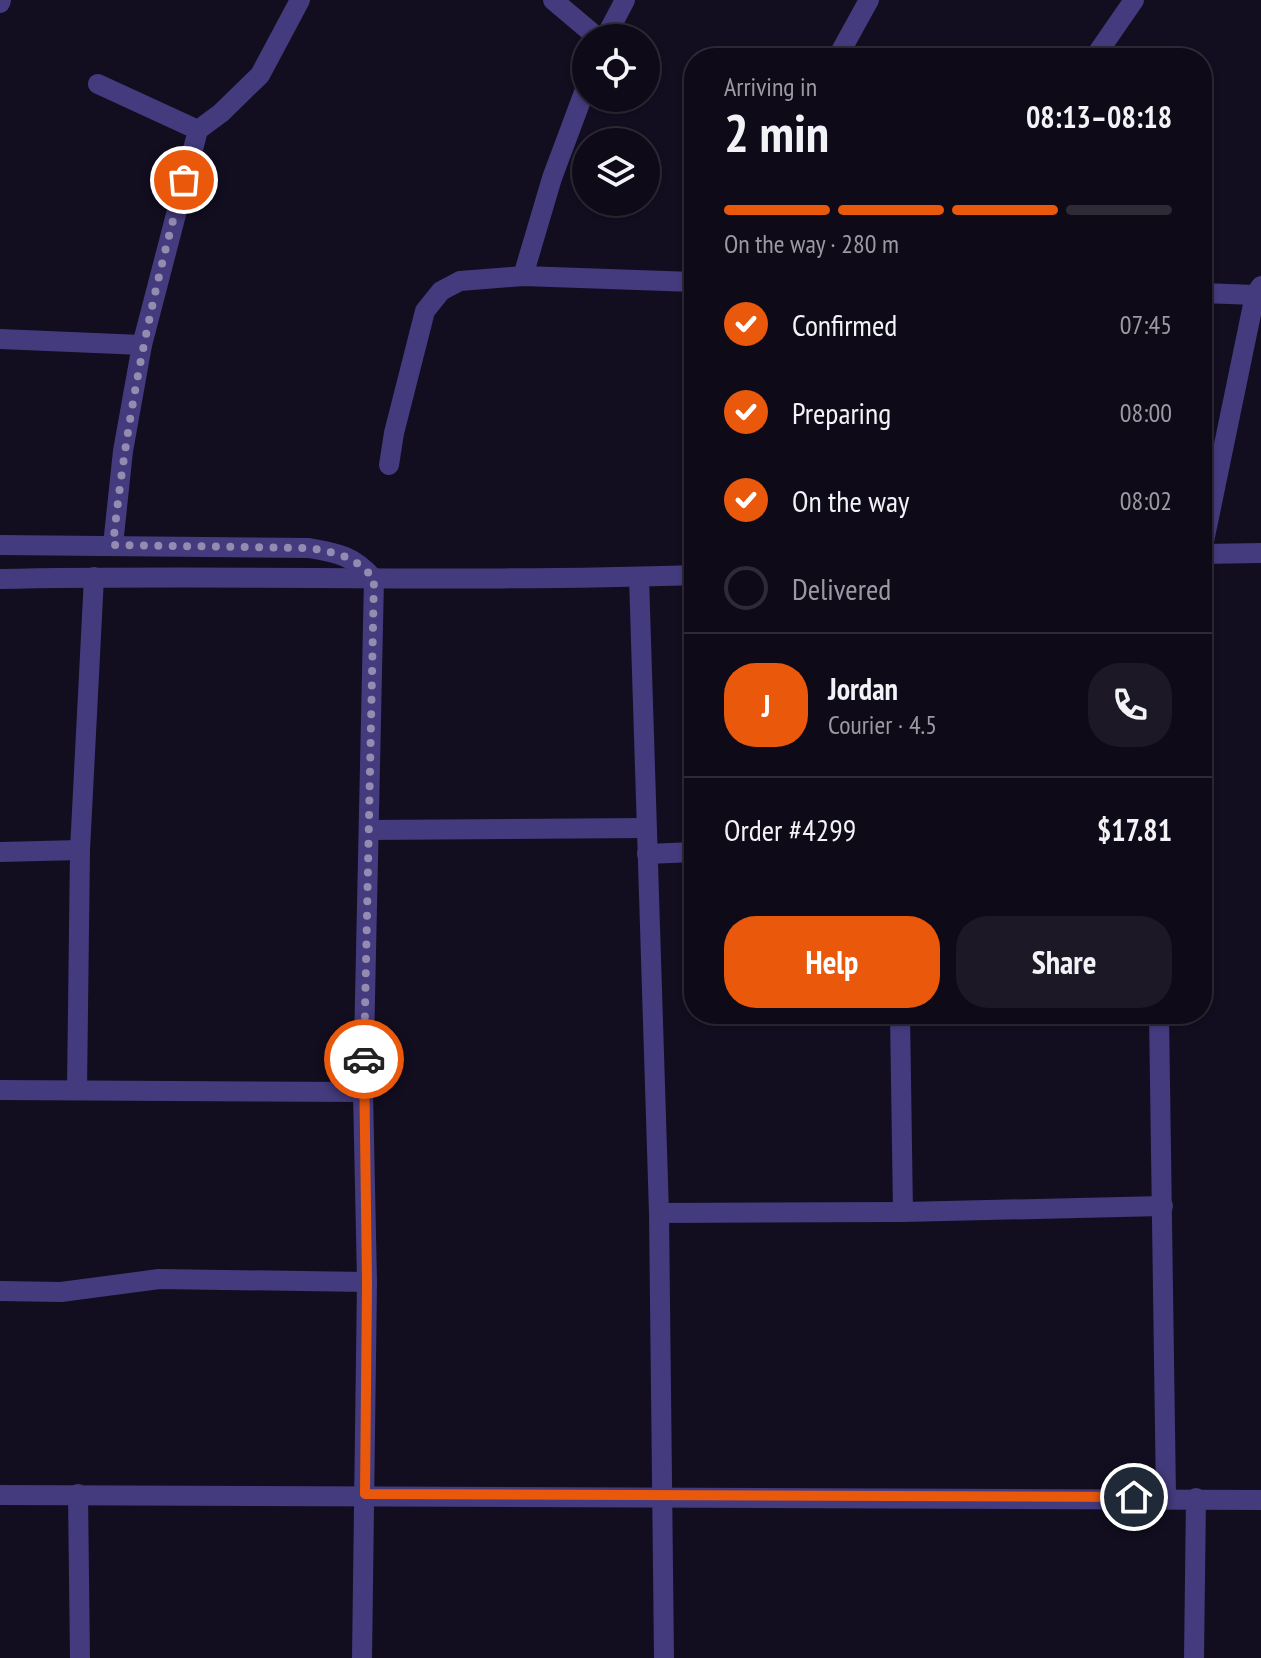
<!DOCTYPE html>
<meta charset="utf-8">
<style>
body{margin:0;font-family:"PT Sans Narrow",sans-serif;background:#1c1825;color:#f1f3f6;height:100vh;display:flex;flex-direction:column;font-size:30px;white-space:nowrap}
*{box-sizing:border-box;margin:0}
p{font-size:26px;color:#9b9aa2}
.icon{flex:none;width:44px;height:44px;fill:none;stroke:currentColor;stroke-width:2;stroke-linecap:round;stroke-linejoin:round}
.map{position:relative;flex:1;overflow:hidden}
.details{position:absolute;left:684px;top:48px;width:528px;height:976px;display:flex;flex-direction:column;background:#0e0a18;border-radius:32px;box-shadow:0 2px 6px #0004,0 0 0 2px #2e2b37}
.details>*{flex:none}
.buttons{position:absolute;left:572px;top:24px;display:grid;gap:16px}
.buttons a{display:grid;place-items:center;width:88px;height:88px;border-radius:50%;background:#0e0a18;box-shadow:0 2px 6px #0004,0 0 0 2px #2e2b37;font-size:40px}
.pin{position:absolute;display:grid;place-items:center;width:68px;height:68px;color:#fff;margin:-34px;border:4px solid #fff;border-radius:50%;box-shadow:0 2px 8px #0007}
.courier{position:absolute;display:grid;place-items:center;width:80px;height:80px;margin:-40px;border:6px solid #ea580c;border-radius:50%;background:#fff;color:#222;box-shadow:0 2px 10px #0007}
.overview em{font-style:normal;font-weight:700}
.overview div{display:flex;flex-direction:column-reverse}
.overview{display:flex;align-items:center;justify-content:space-between;height:136px;padding:0 40px}
h1{font-size:52px;font-weight:700;line-height:60px}
.bar{display:grid;grid-template-columns:repeat(4,1fr);gap:12px 8px;align-content:center;height:96px;padding:0 40px}
.bar i{height:10px;border-radius:6px;background:#2e2b37}
.bar .on{background:#ea580c}
.bar p{grid-column:span 4}
.line{display:flex;align-items:center;gap:20px;padding:0 40px;border-top:2px solid #2e2b37}
.line div{flex:1}
.round{display:grid;place-items:center;flex:none;width:84px;height:84px;border-radius:32px;background:#1c1825}
ol{padding:0 40px;list-style:none}
li{display:flex;align-items:center;gap:24px;height:88px}
li p{margin-inline-start:auto}
li .icon{padding:8px;border-radius:50%;background:#ea580c;color:#fff;stroke-width:4}
li:last-child{color:#9b9aa2}
li i{width:44px;height:44px;border:4px solid #2e2b37;border-radius:50%}
.cta{display:flex;gap:16px;margin-top:auto;padding:16px 40px}
.cta a{flex:1;height:92px;border-radius:32px;background:#ea580c;color:#fff;font-size:32px;font-weight:700;line-height:92px;text-align:center}
.cta a+a{background:#1c1825;color:#f1f3f6}
.map>svg:first-child{display:block}
.lines{fill:none;stroke-linecap:round;stroke-linejoin:round}
.minor{stroke:#433b7d;stroke-width:20}
.done{stroke:#938bb0;stroke-width:8;stroke-dasharray:0 14.4}
.route{stroke:#ea580c;stroke-width:10}
</style>
<div class="map">
<svg width="1261" height="1658" viewBox="0 0 1261 1658">
<rect width="100%" height="100%" fill="#120e20"/>
<g class="lines">
<g class="minor">
<polyline points="553,0 598,38"/>
<polyline points="0,3 1,0"/>
<polyline points="605,38 625,0"/>
<polyline points="837,58 869,0"/>
<polyline points="1094,58 1134,0"/>
<polyline points="98,84 198,130 142,345 123,451 113,545"/>
<polyline points="198,130 221,113 260,75 300,0"/>
<polyline points="523,276 552,178 586,87"/>
<polyline points="1202,293 1255,295"/>
<polyline points="0,339 142,345"/>
<polyline points="389,465 394,433 425,311 441,291 460,281 523,276 694,282"/>
<path d="M 0,545 L 309,548 C 338,553 354,556 374,579 L 363,1092 L 367,1282 L 362,1658"/>
<polyline points="1202,551 1255,295 1261,286"/>
<polyline points="1202,554 1261,553"/>
<polyline points="639,577 659,1213 664,1658"/>
<path d="M 0,579 C 231,574 463,583 694,575"/>
<polyline points="369,830 646,828"/>
<polyline points="0,852 80,850"/>
<polyline points="647,854 694,852"/>
<polyline points="900,1014 903,1212"/>
<polyline points="1159,1014 1166,1497"/>
<polyline points="0,1090 363,1092"/>
<polyline points="77,1090 80,850 94,577"/>
<polyline points="659,1213 903,1212 1163,1206"/>
<polyline points="0,1291 61,1292 159,1279 367,1282"/>
<polyline points="78,1494 80,1658"/>
<polyline points="0,1495 1261,1500"/>
<polyline points="1194,1658 1196,1498"/>
</g>
</g>
<g class="lines">
<path class="done" d="M 184,180 C 150,301 126,421 113,545 L 309,548 C 338,553 355,556 374,579 L 364,1059"/>
<polyline class="route" points="364,1059 367,1282 365,1494 1134,1497"/>
</g>
</svg>
<div class="buttons">
<a><svg class="icon" aria-label="locate" viewBox="0 0 24 24"><circle cx="12" cy="12" r="6"/><path d="M12 2v4M12 18v4M2 12h4M18 12h4"/></svg></a>
<a><svg class="icon" aria-label="layers" viewBox="0 0 24 24"><path d="M12 4l9 5-9 5-9-5zM3 14l9 5 9-5"/></svg></a>
</div>
<div class="pin" style="left:184px;top:180px;background:#ea580c"><svg class="icon" aria-label="bag" viewBox="0 0 24 24"><path d="M5 8h14l-1 12H6zM9 8a3 3 0 0 1 6 0"/></svg></div>
<div class="pin" style="left:1134px;top:1497px;background:#1f2937"><svg class="icon" aria-label="home" viewBox="0 0 24 24"><path d="M3 11l9-7 9 7M6 9v11h12V9"/></svg></div>
<div class="courier" style="left:364px;top:1059px"><svg class="icon" aria-label="car" viewBox="0 0 24 24"><path d="M5 17H2v-5l4-1 3-4h7l3 4 3 1v5h-3M9 17h6M6 11h13"/><circle cx="7" cy="17" r="2"/><circle cx="17" cy="17" r="2"/></svg></div>
<section class="details">
<div class="overview"><div><h1>2 min</h1><p>Arriving in</p></div><em>08:13–08:18</em></div>
<div class="bar"><i class="on"></i><i class="on"></i><i class="on"></i><i></i><p>On the way · 280 m</p></div>
<ol>
<li><svg class="icon" aria-label="check" viewBox="0 0 24 24"><path d="M5 12l5 5 9-10"/></svg>Confirmed<p>07:45</p></li>
<li><svg class="icon" aria-label="check" viewBox="0 0 24 24"><path d="M5 12l5 5 9-10"/></svg>Preparing<p>08:00</p></li>
<li><svg class="icon" aria-label="check" viewBox="0 0 24 24"><path d="M5 12l5 5 9-10"/></svg>On the way<p>08:02</p></li>
<li><i></i>Delivered</li>
</ol>
<div class="line" style="height:144px"><b class="round" style="background:#ea580c;color:#fff">J</b><div><b>Jordan</b><p>Courier · 4.5</p></div><a class="round"><svg class="icon" aria-label="phone" viewBox="0 0 24 24"><path d="M5 4h4l2 5-3 2q2 4 5 5l2-3 5 2v4C11 20 4 13 5 4z"/></svg></a></div>
<div class="line" style="height:104px"><div>Order #4299</div><b>$17.81</b></div>
<div class="cta"><a>Help</a><a>Share</a></div>
</section>
</div>
